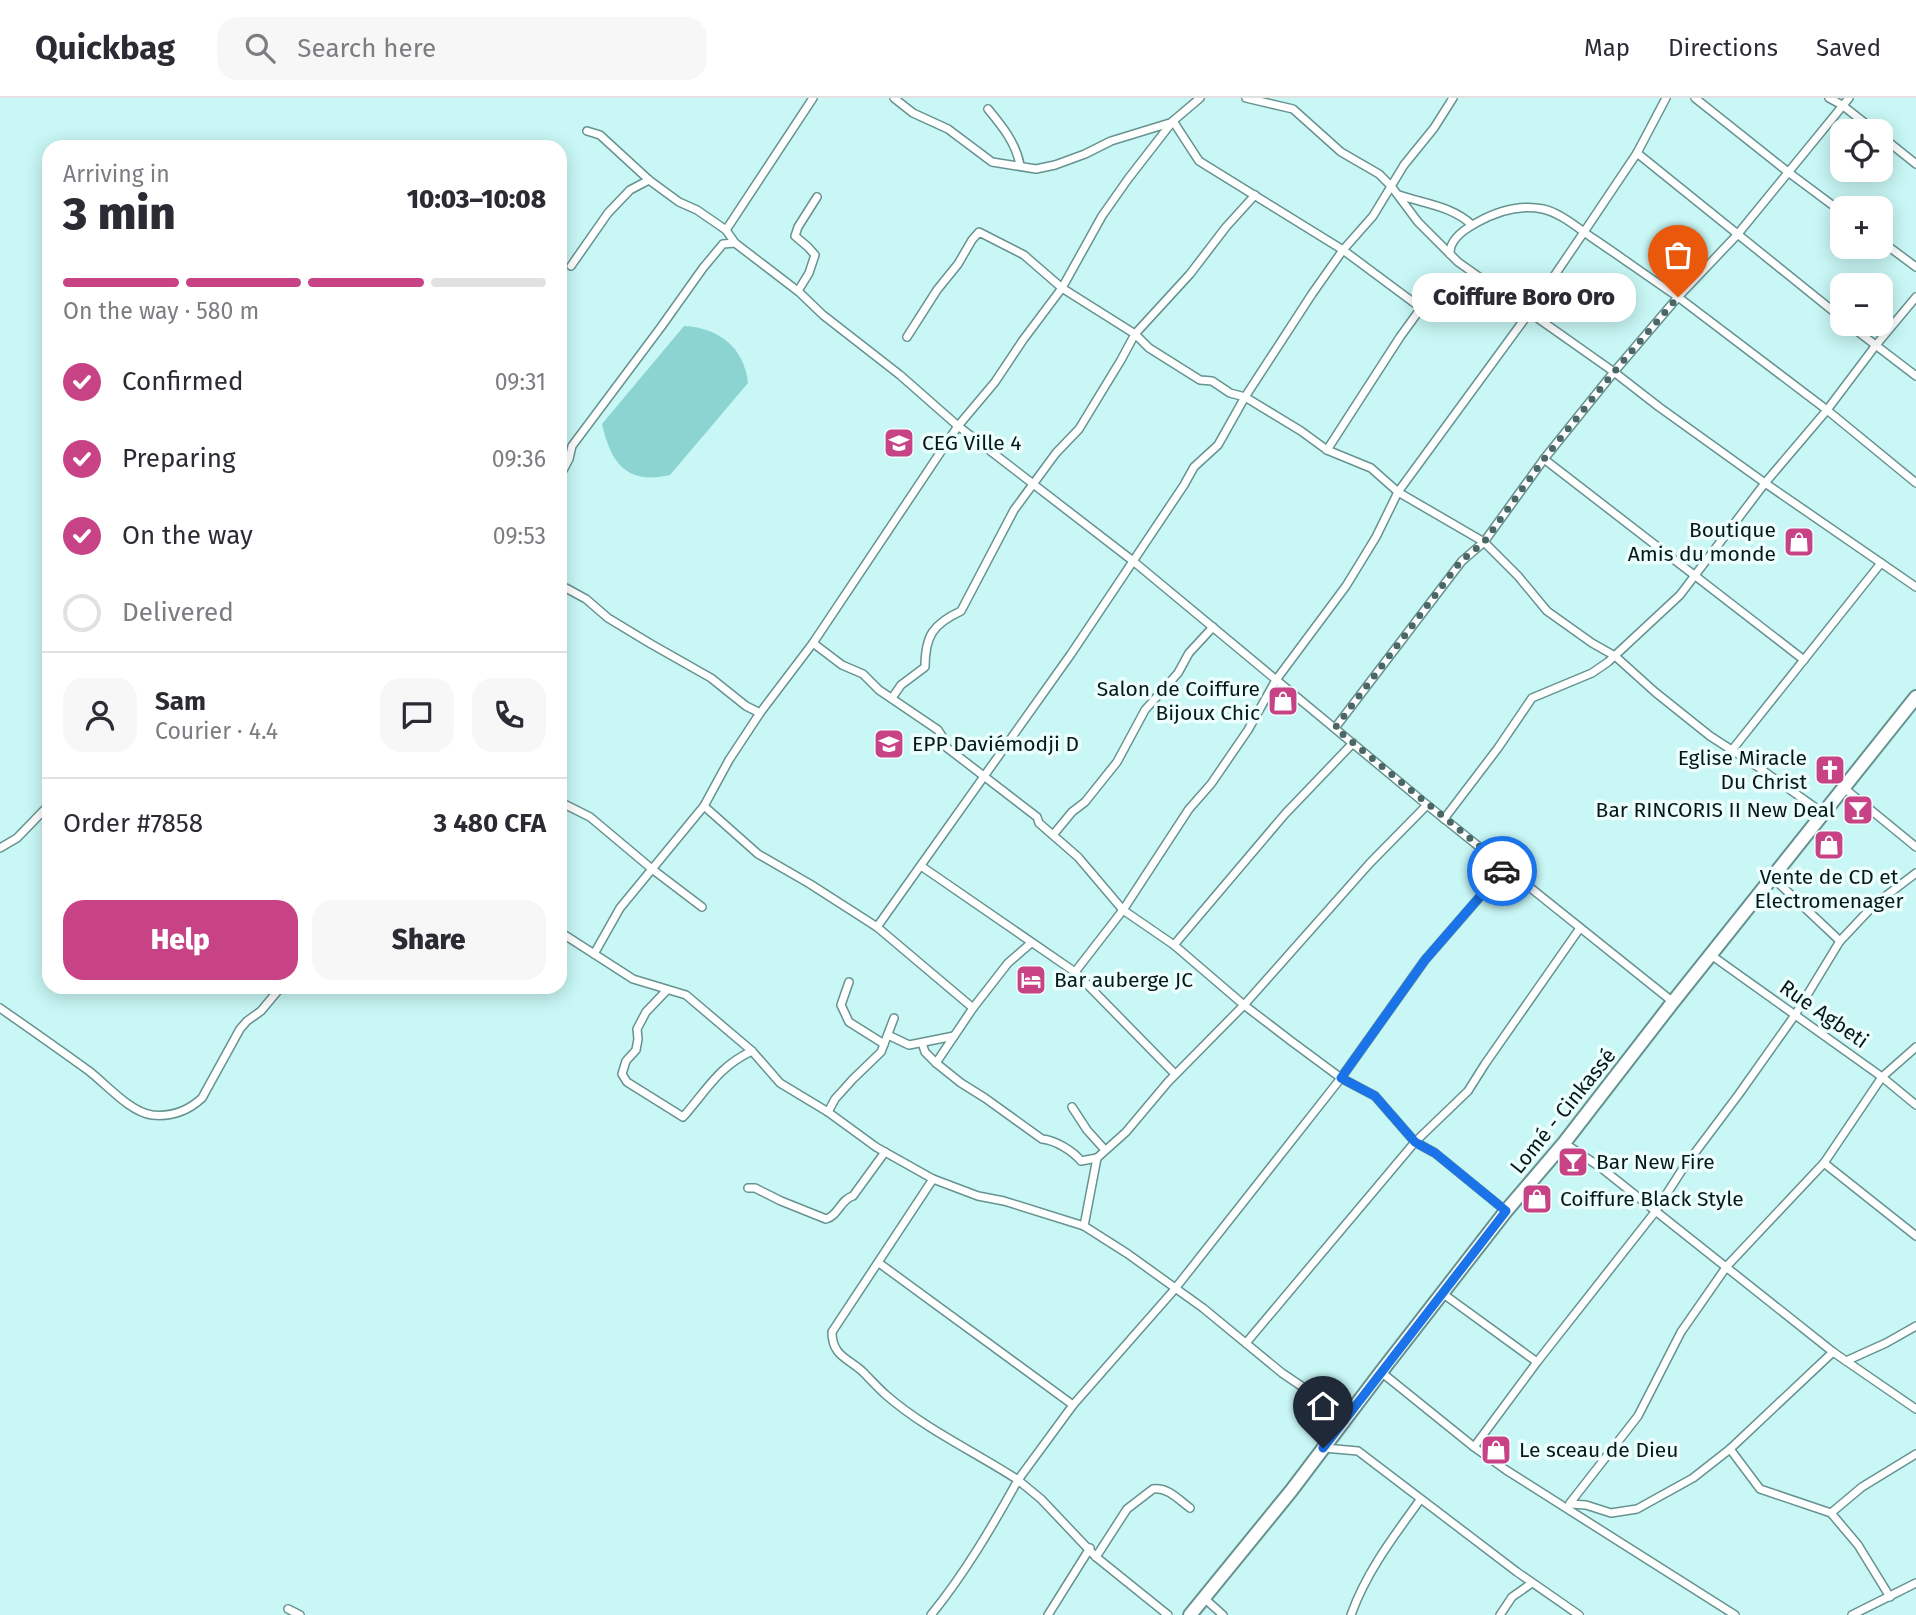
<!DOCTYPE html>
<meta charset="utf-8">
<style>
body{margin:0;font-family:"Fira Sans",sans-serif;background:#f7f7f7;color:#2b2b33;height:100vh;display:flex;flex-direction:column;font-size:26px;white-space:nowrap}
*{box-sizing:border-box;margin:0}
p{font-size:23px;color:#7c7c81}
.icon{flex:none;width:38px;height:38px;fill:none;stroke:currentColor;stroke-width:2;stroke-linecap:round;stroke-linejoin:round}
.map{position:relative;flex:1;overflow:hidden}
.panel{position:absolute;left:42px;top:42px;width:525px;height:854px;display:flex;flex-direction:column;background:#fff;border-radius:21px;box-shadow:0 4px 18px #0003}
.panel>*{flex:none}
.tools{position:absolute;left:1830px;top:21px;display:grid;gap:14px}
.tools a{display:grid;place-items:center;width:63px;height:63px;border-radius:14px;background:#fff;box-shadow:0 4px 18px #0003;font-size:35px}
.pin{position:absolute;display:grid;place-items:center;width:60px;height:60px;color:#fff;margin:-72px -30px;border-radius:50% 50% 50% 0;rotate:-45deg;box-shadow:0 0 7px #0007}
.pin .icon{rotate:45deg}
.courier{position:absolute;display:grid;place-items:center;width:70px;height:70px;margin:-35px;border:5px solid #1a73e8;border-radius:50%;background:#fff;color:#222;box-shadow:0 2px 9px #0007}
.bubble{position:absolute;height:49px;border-radius:21px;background:#fff;box-shadow:0 4px 18px #0003;font-size:23px;font-weight:800;line-height:49px;text-align:center}
.overview em{font-style:normal;font-weight:800}
.overview div{display:flex;flex-direction:column-reverse}
.overview{display:flex;align-items:center;justify-content:space-between;height:119px;padding:0 21px}
h1{font-size:46px;font-weight:800;line-height:52px}
.bar{display:grid;grid-template-columns:repeat(4,1fr);gap:10px 7px;align-content:center;height:84px;padding:0 21px}
.bar i{height:9px;border-radius:5px;background:#e1e1e2}
.bar .selected{background:#c84385}
.bar p{grid-column:span 4}
.line{display:flex;align-items:center;gap:18px;padding:0 21px;border-top:2px solid #e1e1e2}
.line div{flex:1}
.round{display:grid;place-items:center;flex:none;width:74px;height:74px;border-radius:21px;background:#f7f7f7}
ol{padding:0 21px;list-style:none}
li{display:flex;align-items:center;gap:21px;height:77px}
li p{margin-inline-start:auto}
li .icon{padding:7px;border-radius:50%;background:#c84385;color:#fff;stroke-width:4}
li:last-child{color:#7c7c81}
li i{width:38px;height:38px;border:4px solid #e1e1e2;border-radius:50%}
.primary-button{display:flex;gap:14px;margin-top:auto;padding:14px 21px}
.primary-button a{flex:1;height:80px;border-radius:21px;background:#c84385;color:#fff;font-size:28px;font-weight:800;line-height:80px;text-align:center}
.primary-button a+a{background:#f7f7f7;color:#2b2b33}
header{display:flex;align-items:center;gap:42px;box-sizing:border-box;height:98px;padding:0 35px;background:#fff;border-bottom:2px solid #e1e1e2}
header strong{font-size:33px}
nav{display:flex;gap:38px;margin-inline-start:auto;font-size:24px}
.search{width:490px;height:63px;background:#f7f7f7;display:flex;align-items:center;gap:18px;box-sizing:border-box;padding:0 24px;border-radius:21px;color:#7c7c81;font-size:26px}
.map>svg:first-child{display:block}
.green{fill:#8bd4d1}
.lines{fill:none;stroke-linecap:round;stroke-linejoin:round}
.minor-casing{stroke:#669290;stroke-width:10}
.trunk-casing{stroke:#669290;stroke-width:16}
.minor{stroke:#fff;stroke-width:7}
.trunk{stroke:#fff;stroke-width:12}
.done{stroke:#4a6665;stroke-width:7;stroke-dasharray:0 12.6}
.route{stroke:#1a73e8;stroke-width:9}
.labels{text-anchor:middle;stroke-width:7;stroke-linejoin:round;paint-order:stroke}
.poi-label{font-size:21px;fill:#061817;stroke:#ecfefd;text-anchor:start}
.street-label{font-size:21px;fill:#061817;stroke:#ecfefd}
</style>
<header>
<strong>Quickbag</strong>
<div class="search"><svg class="icon" aria-label="search" viewBox="0 0 24 24"><circle cx="10" cy="10" r="6"/><path d="M15 15l6 6"/></svg>Search here</div>
<nav><a>Map</a><a>Directions</a><a>Saved</a></nav>
</header>
<div class="map">
<svg width="1916" height="1517" viewBox="0 0 1916 1517">
<rect width="100%" height="100%" fill="#c8f7f5"/>
<path class="green" d="M 684,228 C 720,230 744,250 748,285 L 670,377 C 626,387 611,365 602,326 Z"/>
<g class="lines">
<g class="minor-casing">
<g id="minor">
<polyline points="894,0 913,15 948,31 992,64 1036,71 1055,67 1085,56 1111,43 1173,24"/>
<polyline points="1246,0 1293,11 1341,54 1379,76 1391,88 1418,124 1458,164 1614,274 1659,309 1765,385 1916,489"/>
<polyline points="1695,0 1788,74 1843,115"/>
<polyline points="1829,0 1842,7 1875,33"/>
<polyline points="1849,0 1737,137 1678,199 1827,312 1916,385"/>
<path d="M 988,11 C 1002,28 1016,45 1020,67"/>
<polyline points="1173,23 1199,63 1343,152 1421,210 1400,239 1327,352"/>
<polyline points="587,33 600,37 649,82 679,104 697,112 726,132 735,145 799,194 823,217 900,277 958,328 1133,463 1427,707 1673,904"/>
<polyline points="1881,38 1916,66"/>
<polyline points="1637,55 1843,221"/>
<path d="M 1399,97 C 1425,106 1452,108 1472,127"/>
<polyline points="726,132 813,0"/>
<polyline points="1881,143 1916,169"/>
<polyline points="571,168 608,115 630,92 649,82"/>
<polyline points="798,193 809,175 815,157 808,149 795,138 798,129 817,99"/>
<polyline points="1848,226 1916,278"/>
<polyline points="907,239 937,192 958,166 972,142 979,134 1024,157 1062,190 1135,236 1149,250 1200,282 1212,283 1230,295 1245,299 1301,333 1327,352 1371,370 1398,394 1484,444 1518,478 1547,513 1592,545 1615,558 1655,594 1710,638 1758,669 1823,715"/>
<polyline points="1544,361 1804,562"/>
<polyline points="560,378 569,361 572,348 661,229 703,170 723,146 735,145"/>
<polyline points="564,489 586,501 608,520 651,546 711,580 746,608 760,615"/>
<polyline points="813,545 842,567 863,576 879,592 938,632 945,643 946,649 1037,719 1039,725 1078,759 1123,812 1174,847 1244,907 1291,943 1341,980 1375,998 1415,1044 1435,1055 1506,1113"/>
<path d="M 892,600 L 901,587 L 925,569 C 925,538 933,526 961,513 L 1014,412 L 1056,355 L 1079,331 L 1121,262 L 1135,236 L 1190,176 L 1226,129 L 1255,97"/>
<path d="M 1335,630 L 1462,463 L 1484,444 L 1544,361 L 1614,274 L 1678,199 C 1650,180 1622,160 1594,141 C 1579,131 1561,115 1543,111 C 1519,106 1497,113 1476,125 C 1465,131 1449,142 1450,156"/>
<polyline points="1732,652 1881,465"/>
<polyline points="1844,690 1916,749"/>
<polyline points="560,704 590,719 652,771 702,809"/>
<polyline points="704,708 758,756 810,786 877,829 973,910"/>
<polyline points="1444,721 1498,650 1532,600 1592,575 1608,564 1680,497 1765,385 1827,312 1876,247 1916,199"/>
<polyline points="1053,737 1072,714 1085,704 1117,664 1145,612 1178,575 1189,555 1213,529"/>
<polyline points="0,750 17,740 49,707"/>
<polyline points="921,768 1075,874 1175,976"/>
<polyline points="1772,779 1840,843"/>
<polyline points="877,829 1071,556 1184,387 1194,369 1218,347 1245,299 1312,196 1343,152 1373,118 1404,67 1434,30 1453,0"/>
<polyline points="560,834 633,881 686,897 752,953 780,985 828,1014 876,1049 933,1081 978,1098 1004,1103 1084,1128 1128,1156 1203,1210 1282,1275 1347,1319"/>
<polyline points="1174,847 1285,716 1353,645"/>
<polyline points="594,856 620,810 704,708 729,662 760,615 813,545 958,328 995,284 1023,242 1062,190 1102,118 1128,81 1173,23 1200,0"/>
<polyline points="1711,857 1882,979 1916,1007"/>
<polyline points="1075,874 1123,812 1189,711 1211,686 1248,632 1276,582 1346,488 1376,439 1398,394 1529,215 1584,134 1637,55 1666,0"/>
<polyline points="849,884 841,907 849,924 884,946"/>
<path d="M 667,892 L 646,914 L 637,931 L 638,941 L 636,952 L 626,963 L 622,976 L 627,984 L 683,1019 C 706,993 719,968 752,953"/>
<path d="M 0,910 C 30,931 60,952 89,973 C 107,987 130,1014 152,1017 C 171,1019 188,1013 202,1000 L 240,931 L 247,923 L 261,913 L 281,889"/>
<polyline points="888,937 909,947 954,938"/>
<path d="M 922,945 L 925,954 L 936,965 L 961,985 L 985,1000 L 1042,1041 C 1055,1042 1073,1053 1081,1063 L 1097,1060"/>
<polyline points="936,965 973,910 1008,865 1031,845"/>
<polyline points="1072,1009 1087,1032 1105,1052"/>
<polyline points="828,1014 835,1001 853,981 881,954 894,920"/>
<polyline points="1564,1045 1600,1069 1833,1254 1916,1311"/>
<polyline points="1824,1065 1916,1138"/>
<path d="M 748,1090 L 755,1090 L 781,1103 L 826,1121 C 838,1118 841,1101 853,1098 L 885,1054"/>
<polyline points="1084,1128 1097,1060 1126,1034 1168,984 1244,907 1370,765 1427,707"/>
<polyline points="879,1165 1073,1307"/>
<polyline points="1442,1195 1537,1264"/>
<polyline points="1246,1245 1415,1044 1468,993 1485,966 1580,830"/>
<polyline points="1846,1263 1886,1245 1916,1228"/>
<polyline points="1381,1274 1474,1349 1506,1372 1735,1517"/>
<polyline points="1474,1349 1537,1264 1655,1114 1682,1072 1739,996 1795,917 1840,843 1874,807 1916,775"/>
<polyline points="1324,1350 1358,1353 1517,1474 1579,1517"/>
<polyline points="1730,1351 1760,1391 1831,1415 1858,1447 1890,1499"/>
<polyline points="1570,1405 1638,1318 1681,1234 1727,1168 1824,1065 1882,979 1916,949"/>
<polyline points="1570,1406 1586,1407 1611,1415 1637,1411 1693,1380 1730,1351 1833,1254"/>
<polyline points="1831,1415 1862,1389 1916,1356"/>
<path d="M 1096,1459 L 1127,1411 L 1153,1391 C 1168,1389 1179,1402 1190,1410"/>
<polyline points="1204,1500 1223,1517"/>
<polyline points="288,1511 300,1517"/>
<path d="M 931,1517 C 965,1475 992,1429 1018,1382 C 975,1354 925,1331 886,1297 C 878,1290 871,1282 863,1274 C 848,1260 832,1258 832,1234 L 933,1081"/>
<polyline points="1048,1517 1090,1450"/>
<polyline points="1168,1517 1096,1459 1041,1401 1018,1382 1073,1307 1174,1192 1341,980 1425,862 1505,770"/>
<path d="M 1351,1517 C 1366,1474 1394,1438 1420,1402"/>
<polyline points="1500,1517 1512,1499 1532,1485"/>
<polyline points="1852,1517 1916,1485"/>
</g>
</g>
<g class="trunk-casing">
<polyline id="trunk" points="1190,1517 1291,1393 1381,1274 1506,1113 1564,1045 1673,904 1916,599"/>
</g>
<use href="#minor" class="minor"/>
<use href="#trunk" class="trunk"/>
</g>
<g class="lines">
<polyline class="done" points="1502,773 1505,769 1335,630 1461,463 1484,444 1544,361 1614,274 1678,199"/>
<polyline class="route" points="1323,1350 1506,1113 1435,1055 1415,1044 1375,998 1341,980 1425,862 1502,773"/>
</g>
<defs>
<g id="school-square" transform="scale(1.575)"><rect x="-9" y="-9" width="18" height="18" rx="4" fill="#c84385" stroke="#ecfefd"/><path d="M0-5L7-2L0 1L-7-2ZM-4 1L0 2.5L4 1V4Q0 6-4 4Z" fill="#fff"/></g>
<g id="shop-square" transform="scale(1.575)"><rect x="-9" y="-9" width="18" height="18" rx="4" fill="#c84385" stroke="#ecfefd"/><path d="M-5-2.5h2.3a2.7 3.5 0 0 1 5.4 0H5L5.5 6h-11ZM-1.5-2.5h3a1.5 2.3 0 0 0-3 0Z" fill="#fff"/></g>
<g id="church-square" transform="scale(1.575)"><rect x="-9" y="-9" width="18" height="18" rx="4" fill="#c84385" stroke="#ecfefd"/><path d="M-1.2-6h2.4v3.5h3.3v2.4h-3.3V6h-2.4V-.1h-3.3v-2.4h3.3Z" fill="#fff"/></g>
<g id="bar-square" transform="scale(1.575)"><rect x="-9" y="-9" width="18" height="18" rx="4" fill="#c84385" stroke="#ecfefd"/><path d="M-6-5H6L.8 .8V4.5H3.5V6h-7V4.5H-.8V.8Z" fill="#fff"/></g>
<g id="hotel-square" transform="scale(1.575)"><rect x="-9" y="-9" width="18" height="18" rx="4" fill="#c84385" stroke="#ecfefd"/><path d="M-6-4.5h1.5V1H6V5H4.5V3h-9V5H-6ZM-4 0a1.8 1.8 0 1 1 3.6 0ZM.5 0V-2.5h3Q6-2.5 6 0Z" fill="#fff"/></g>
</defs>
<g fill-rule="evenodd">
<use href="#school-square" x="899" y="345"/>
<use href="#shop-square" x="1799" y="444"/>
<use href="#shop-square" x="1283" y="603"/>
<use href="#school-square" x="889" y="646"/>
<use href="#church-square" x="1830" y="672"/>
<use href="#bar-square" x="1858" y="712"/>
<use href="#shop-square" x="1829" y="747"/>
<use href="#hotel-square" x="1031" y="882"/>
<use href="#bar-square" x="1573" y="1064"/>
<use href="#shop-square" x="1537" y="1101"/>
<use href="#shop-square" x="1496" y="1352"/>
</g>
<g class="labels">
<g class="poi-label">
<text x="922" y="352">CEG Ville 4</text>
<text x="1776" y="439" text-anchor="end">Boutique<tspan x="1776" dy="24">Amis du monde</tspan></text>
<text x="1260" y="598" text-anchor="end">Salon de Coiffure<tspan x="1260" dy="24">Bijoux Chic</tspan></text>
<text x="912" y="653">EPP Daviémodji D</text>
<text x="1807" y="667" text-anchor="end">Eglise Miracle<tspan x="1807" dy="24">Du Christ</tspan></text>
<text x="1835" y="719" text-anchor="end">Bar RINCORIS II New Deal</text>
<text x="1829" y="786" text-anchor="middle">Vente de CD et<tspan x="1829" dy="24">Electromenager</tspan></text>
<text x="1054" y="889">Bar auberge JC</text>
<text x="1596" y="1071">Bar New Fire</text>
<text x="1560" y="1108">Coiffure Black Style</text>
<text x="1519" y="1359">Le sceau de Dieu</text>
</g>
<g class="street-label">
<text transform="translate(1824 916) rotate(35)" y="7">Rue Agbeti</text>
<text transform="translate(1563 1013) rotate(-51)" y="7">Lomé - Cinkassé</text>
</g>
</g>
</svg>
<div class="tools">
<a><svg class="icon" aria-label="locate" viewBox="0 0 24 24"><circle cx="12" cy="12" r="6"/><path d="M12 2v4M12 18v4M2 12h4M18 12h4"/></svg></a>
<a>+</a>
<a>−</a>
</div>
<div class="pin" style="left:1678px;top:199px;background:#ea580c"><svg class="icon" aria-label="bag" viewBox="0 0 24 24"><path d="M5 8h14l-1 12H6zM9 8a3 3 0 0 1 6 0"/></svg></div>
<div class="pin" style="left:1323px;top:1350px;background:#1f2937"><svg class="icon" aria-label="home" viewBox="0 0 24 24"><path d="M3 11l9-7 9 7M6 9v11h12V9"/></svg></div>
<div class="courier" style="left:1502px;top:773px"><svg class="icon" aria-label="car" viewBox="0 0 24 24"><path d="M5 17H2v-5l4-1 3-4h7l3 4 3 1v5h-3M9 17h6M6 11h13"/><circle cx="7" cy="17" r="2"/><circle cx="17" cy="17" r="2"/></svg></div>
<div class="bubble" style="left:1412px;top:175px;width:224px">Coiffure Boro Oro</div>
<section class="panel">
<div class="overview"><div><h1>3 min</h1><p>Arriving in</p></div><em>10:03–10:08</em></div>
<div class="bar"><i class="selected"></i><i class="selected"></i><i class="selected"></i><i></i><p>On the way · 580 m</p></div>
<ol>
<li><svg class="icon" aria-label="check" viewBox="0 0 24 24"><path d="M5 12l5 5 9-10"/></svg>Confirmed<p>09:31</p></li>
<li><svg class="icon" aria-label="check" viewBox="0 0 24 24"><path d="M5 12l5 5 9-10"/></svg>Preparing<p>09:36</p></li>
<li><svg class="icon" aria-label="check" viewBox="0 0 24 24"><path d="M5 12l5 5 9-10"/></svg>On the way<p>09:53</p></li>
<li><i></i>Delivered</li>
</ol>
<div class="line" style="height:126px"><a class="round"><svg class="icon" aria-label="person" viewBox="0 0 24 24"><circle cx="12" cy="8" r="4"/><path d="M4 21q1-7 8-7t8 7"/></svg></a><div><b>Sam</b><p>Courier · 4.4</p></div><a class="round"><svg class="icon" aria-label="chat" viewBox="0 0 24 24"><path d="M4 5h16v11H9l-5 4z"/></svg></a><a class="round"><svg class="icon" aria-label="phone" viewBox="0 0 24 24"><path d="M5 4h4l2 5-3 2q2 4 5 5l2-3 5 2v4C11 20 4 13 5 4z"/></svg></a></div>
<div class="line" style="height:91px"><div>Order #7858</div><b>3 480 CFA</b></div>
<div class="primary-button"><a>Help</a><a>Share</a></div>
</section>
</div>
